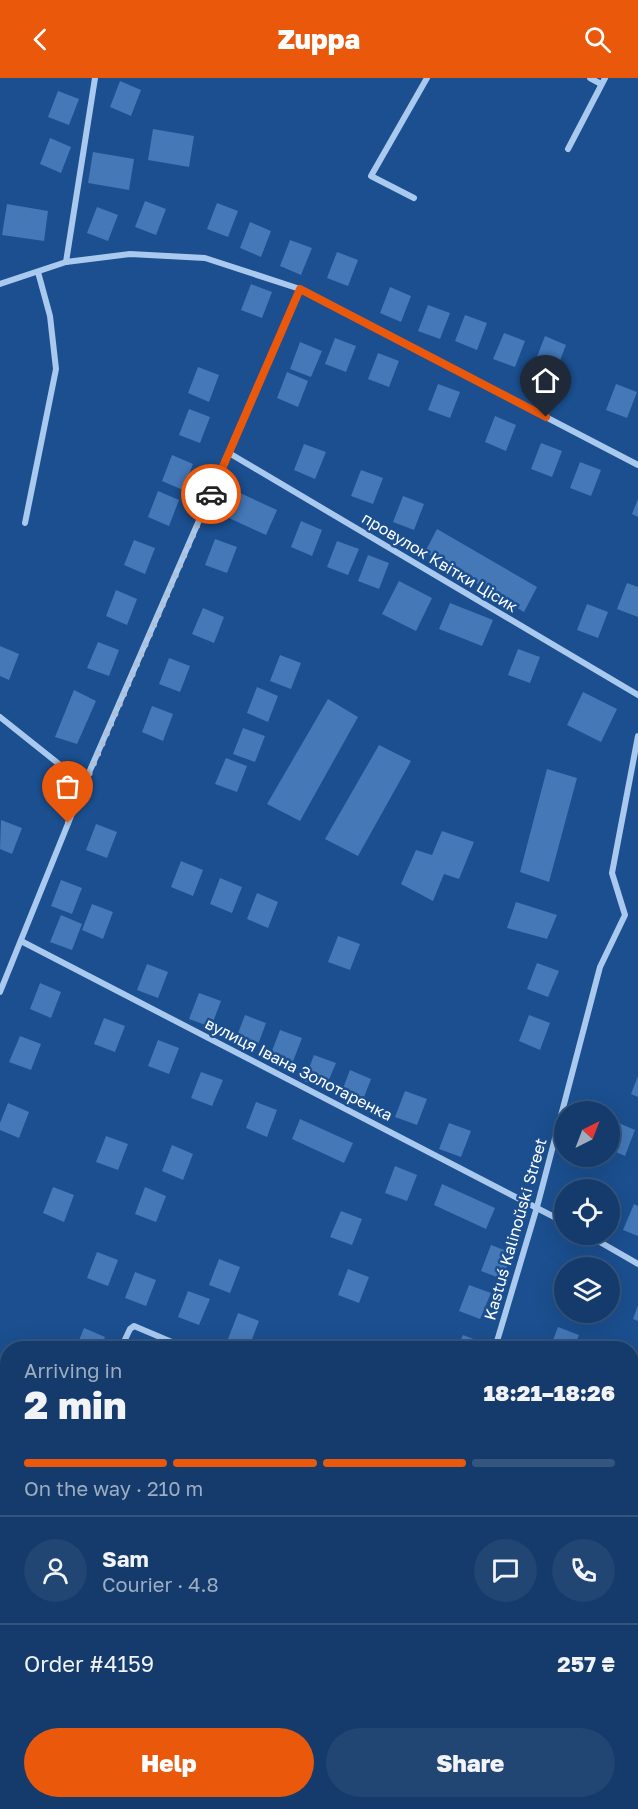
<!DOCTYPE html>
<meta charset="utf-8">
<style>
body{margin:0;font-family:"Golos Text",sans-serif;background:#214673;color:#f1f3f6;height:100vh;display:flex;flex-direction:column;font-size:22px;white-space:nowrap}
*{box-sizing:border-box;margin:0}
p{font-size:20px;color:#9dadc1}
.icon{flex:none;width:33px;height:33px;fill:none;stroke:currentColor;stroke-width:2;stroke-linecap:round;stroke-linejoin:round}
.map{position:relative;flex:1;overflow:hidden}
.sheet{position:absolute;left:0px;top:1263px;width:639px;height:468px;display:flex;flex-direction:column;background:#143b6b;border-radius:24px 24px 0 0;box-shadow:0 6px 24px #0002,0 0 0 2px #33557e}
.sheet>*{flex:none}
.needle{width:39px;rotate:42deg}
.tools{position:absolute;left:554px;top:1023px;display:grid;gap:12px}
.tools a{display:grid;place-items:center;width:66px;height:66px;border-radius:50%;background:#143b6b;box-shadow:0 6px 24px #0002,0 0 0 2px #33557e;font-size:30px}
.pin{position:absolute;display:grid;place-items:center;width:51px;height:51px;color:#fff;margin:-62px -26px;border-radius:50% 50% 50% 0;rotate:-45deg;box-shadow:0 0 6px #0007}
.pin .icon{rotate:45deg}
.courier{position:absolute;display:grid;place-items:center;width:60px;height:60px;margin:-30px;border:4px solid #ea580c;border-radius:50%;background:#fff;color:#222;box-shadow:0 2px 8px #0007}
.head em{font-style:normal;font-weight:800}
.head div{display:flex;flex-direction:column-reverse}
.head{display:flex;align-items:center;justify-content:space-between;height:102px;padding:0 24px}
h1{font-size:39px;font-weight:800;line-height:45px}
.bar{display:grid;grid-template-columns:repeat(4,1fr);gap:9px 6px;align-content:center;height:72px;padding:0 24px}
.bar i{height:8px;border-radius:4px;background:#33557e}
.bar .on{background:#ea580c}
.bar p{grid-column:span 4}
.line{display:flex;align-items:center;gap:15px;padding:0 24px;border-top:2px solid #33557e}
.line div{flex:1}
.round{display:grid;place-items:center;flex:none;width:63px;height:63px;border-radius:32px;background:#214673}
.action{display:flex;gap:12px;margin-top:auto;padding:12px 24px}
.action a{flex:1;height:69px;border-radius:36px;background:#ea580c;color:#fff;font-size:24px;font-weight:800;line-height:69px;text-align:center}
.action a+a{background:#214673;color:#f1f3f6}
header{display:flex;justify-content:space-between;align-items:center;height:78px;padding:0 24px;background:#ea580c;color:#fff;font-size:27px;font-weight:800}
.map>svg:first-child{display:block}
.building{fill:#4478b7}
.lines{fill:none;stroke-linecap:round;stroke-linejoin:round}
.minor{stroke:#a9c9ee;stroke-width:6}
.primary{stroke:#f0f6ff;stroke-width:15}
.done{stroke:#afc1d8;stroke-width:6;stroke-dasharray:0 10.8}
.route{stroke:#ea580c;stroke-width:8}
.labels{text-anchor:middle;stroke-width:5;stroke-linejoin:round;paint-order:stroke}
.street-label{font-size:16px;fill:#fff;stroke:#1b4f8f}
</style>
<header><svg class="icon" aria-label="back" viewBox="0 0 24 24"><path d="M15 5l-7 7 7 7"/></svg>Zuppa<svg class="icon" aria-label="search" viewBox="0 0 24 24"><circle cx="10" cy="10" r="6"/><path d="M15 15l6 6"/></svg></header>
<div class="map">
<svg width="638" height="1731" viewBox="0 0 638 1731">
<rect width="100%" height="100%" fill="#1b4f8f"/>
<g class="building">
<polygon points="120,3 141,12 131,38 110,29"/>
<polygon points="58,13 79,21 69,47 48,39"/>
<polygon points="153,51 194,58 189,89 148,82"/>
<polygon points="50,60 71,69 61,95 40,86"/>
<polygon points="93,74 134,81 129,112 88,105"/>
<polygon points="145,123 166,131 156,157 135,149"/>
<polygon points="217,125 238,133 228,159 207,151"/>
<polygon points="7,126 48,133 44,163 2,157"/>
<polygon points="97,129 118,137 108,163 87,155"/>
<polygon points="250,144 271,153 261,179 240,170"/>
<polygon points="290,162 312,170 301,197 280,188"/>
<polygon points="337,174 358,182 348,208 327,200"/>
<polygon points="251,206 272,214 262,240 241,232"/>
<polygon points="390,209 411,218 401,244 380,235"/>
<polygon points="428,227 450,235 440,261 418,253"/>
<polygon points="465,237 487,245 477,272 455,263"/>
<polygon points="504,255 525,263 515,289 493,281"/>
<polygon points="545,258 566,267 556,293 535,284"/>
<polygon points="335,260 356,268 346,294 325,286"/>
<polygon points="300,264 322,273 311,299 290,291"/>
<polygon points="378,275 399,283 389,309 368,301"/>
<polygon points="198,289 219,297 209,324 188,315"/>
<polygon points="287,294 308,303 298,329 277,320"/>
<polygon points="438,306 460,314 450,340 428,332"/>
<polygon points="616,306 637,314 627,340 606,332"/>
<polygon points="189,331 210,339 200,365 179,357"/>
<polygon points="495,338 516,347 506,373 485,364"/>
<polygon points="541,365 562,373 552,399 531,391"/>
<polygon points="304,366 326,374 315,401 294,392"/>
<polygon points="172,377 193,386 183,412 162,403"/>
<polygon points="580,384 601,392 591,418 570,410"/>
<polygon points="361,392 383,400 373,426 351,418"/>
<polygon points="158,413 179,422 169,448 148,439"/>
<polygon points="240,415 277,432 266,457 229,440"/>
<polygon points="403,418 424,426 414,452 393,444"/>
<polygon points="638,421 638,439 632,436"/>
<polygon points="301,443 322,452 312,478 291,469"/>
<polygon points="437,451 537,509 524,534 425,474"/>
<polygon points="215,461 237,469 227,495 205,487"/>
<polygon points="134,462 155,470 145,496 124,487"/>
<polygon points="337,463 359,471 348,497 327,489"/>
<polygon points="368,477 389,485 379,511 358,503"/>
<polygon points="399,503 432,520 416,553 382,536"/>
<polygon points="627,505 638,509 638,539 617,531"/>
<polygon points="116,512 137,521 127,547 106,538"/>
<polygon points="450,525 493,542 482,568 439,551"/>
<polygon points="587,526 608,534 598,560 577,552"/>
<polygon points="203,530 224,539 214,565 192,556"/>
<polygon points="98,564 119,572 109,598 87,590"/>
<polygon points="0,568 19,576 9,602 0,598"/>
<polygon points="518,571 540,579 530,605 508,597"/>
<polygon points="280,577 301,585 291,611 270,603"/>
<polygon points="169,580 190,588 180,614 159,606"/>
<polygon points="257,609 278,618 268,644 247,635"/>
<polygon points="74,612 96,623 77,666 55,659"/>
<polygon points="583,614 617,631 601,664 567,647"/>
<polygon points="328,621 358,639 300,743 267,726"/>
<polygon points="152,628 173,636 163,663 142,654"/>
<polygon points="243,650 265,658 255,684 233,676"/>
<polygon points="379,667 411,683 358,778 325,761"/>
<polygon points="226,680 247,688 237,714 215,706"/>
<polygon points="547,691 577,700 549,804 520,794"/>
<polygon points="1,742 22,750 12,776 0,771"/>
<polygon points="96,746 117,754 107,780 86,772"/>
<polygon points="442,753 474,764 459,801 444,796 433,823 401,806 416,772 432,777"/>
<polygon points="181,783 203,792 193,818 171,809"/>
<polygon points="220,800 242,809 232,835 210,826"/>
<polygon points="61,802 82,810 72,836 51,828"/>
<polygon points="257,815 278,824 268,850 247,841"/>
<polygon points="516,824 557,837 547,861 507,850"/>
<polygon points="92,826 113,834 103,861 82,852"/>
<polygon points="61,837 82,846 72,872 50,864"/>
<polygon points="338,858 360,866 350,892 328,884"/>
<polygon points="537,885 559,893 548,919 527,911"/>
<polygon points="147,886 168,894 158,920 137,912"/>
<polygon points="40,905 61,914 51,940 30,931"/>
<polygon points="199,915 221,923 211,949 189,941"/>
<polygon points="245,937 266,945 256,972 235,963"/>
<polygon points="529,937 550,945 540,972 519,963"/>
<polygon points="104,940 125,948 115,974 94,966"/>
<polygon points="280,952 302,960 292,986 270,978"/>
<polygon points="20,958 41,966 31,992 9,984"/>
<polygon points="158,962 179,970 169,996 148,988"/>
<polygon points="314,977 336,985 325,1011 304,1003"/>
<polygon points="350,992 371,1001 361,1027 340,1018"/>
<polygon points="201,994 223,1002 212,1028 191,1020"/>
<polygon points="638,998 638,1019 631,1016"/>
<polygon points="405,1013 427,1021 417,1047 395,1039"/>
<polygon points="256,1024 277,1032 267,1059 246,1050"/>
<polygon points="8,1025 29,1034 19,1060 0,1052 0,1045"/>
<polygon points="300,1041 353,1065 344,1085 292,1061"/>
<polygon points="614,1043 635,1052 625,1078 609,1071 609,1056"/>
<polygon points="449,1045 471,1053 461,1079 439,1071"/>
<polygon points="106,1058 128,1066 118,1092 96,1084"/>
<polygon points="172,1067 193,1076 183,1102 162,1093"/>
<polygon points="395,1088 417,1097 407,1123 385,1115"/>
<polygon points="442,1106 495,1130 486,1151 434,1127"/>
<polygon points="53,1109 74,1117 64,1144 43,1135"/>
<polygon points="145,1109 166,1118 156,1144 135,1136"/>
<polygon points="634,1126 638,1128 638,1158 623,1152"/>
<polygon points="341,1133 362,1141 352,1167 330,1159"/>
<polygon points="491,1167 512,1175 502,1201 481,1193"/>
<polygon points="97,1174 118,1182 108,1208 87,1200"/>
<polygon points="219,1181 240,1189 230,1215 209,1207"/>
<polygon points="348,1191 369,1199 359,1225 338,1217"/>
<polygon points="135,1194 156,1202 146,1228 125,1220"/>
<polygon points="469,1207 491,1215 480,1241 459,1233"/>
<polygon points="188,1213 210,1221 199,1247 178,1239"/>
<polygon points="638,1227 638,1243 633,1241"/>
<polygon points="238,1235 259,1243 249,1269 228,1261"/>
<polygon points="558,1249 579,1257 574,1270 550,1270"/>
<polygon points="84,1250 105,1259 101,1270 76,1270"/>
<polygon points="463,1257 484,1265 482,1270 457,1270"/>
<polygon points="279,1264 296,1270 276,1270"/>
<polygon points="638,1411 638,1453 632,1450 632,1428"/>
<polygon points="5,1441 8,1442 8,1472 0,1469 0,1455"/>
<polygon points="0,1484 8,1487 8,1504 3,1515 0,1514"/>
<polygon points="632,1504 638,1507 638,1523 633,1535 632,1534"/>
<polygon points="8,1586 8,1602 2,1600"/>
<polygon points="7,1629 8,1629 8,1651 0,1648"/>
<polygon points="45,1724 70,1724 67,1731 42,1731"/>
<polygon points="159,1724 175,1724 183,1726 181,1731 156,1731"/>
<polygon points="307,1724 328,1724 325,1731"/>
<polygon points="385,1724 410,1724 407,1731 382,1731"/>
<polygon points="509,1724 534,1724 531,1731 506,1731"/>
<polygon points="102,1725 116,1731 100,1731"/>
</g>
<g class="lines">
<g class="minor">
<polyline points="590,0 601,6"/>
<polyline points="568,71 605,0"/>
<polyline points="414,120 371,98 427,0"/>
<polyline points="66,184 95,0"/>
<polyline points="0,206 66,184 130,176 205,180 300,211 638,387"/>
<polyline points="229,375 638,617"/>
<polyline points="25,445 56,291 50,238 38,194"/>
<polyline points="0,639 84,706"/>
<polyline points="21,863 564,1144"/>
<polyline points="0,914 84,706 300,211"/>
<polyline points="586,1156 638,1186"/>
<polyline points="121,1270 130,1251 134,1248 186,1270"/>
<polyline points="495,1270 537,1129 600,889 625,837 612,795 638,658"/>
<polyline points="0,1547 8,1530"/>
<polyline points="350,1731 352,1724"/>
</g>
<polyline class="primary" points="628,1731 638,1708"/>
</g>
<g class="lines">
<polyline class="done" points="68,745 211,416"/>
<polyline class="route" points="211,416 300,211 546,339"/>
</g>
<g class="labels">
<g class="street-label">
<text transform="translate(440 484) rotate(31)" y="6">провулок Квітки Цісик</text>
<text transform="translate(299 991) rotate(27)" y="6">вулиця Івана Золотаренка</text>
<text transform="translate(515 1151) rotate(-74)" y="6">Kastuś Kalinoŭski Street</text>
</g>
</g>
</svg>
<div class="tools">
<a><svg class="needle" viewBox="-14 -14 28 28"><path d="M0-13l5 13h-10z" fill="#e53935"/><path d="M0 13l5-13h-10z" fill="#9dadc1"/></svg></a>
<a><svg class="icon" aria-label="locate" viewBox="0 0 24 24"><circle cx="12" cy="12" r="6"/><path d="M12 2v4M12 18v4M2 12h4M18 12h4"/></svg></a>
<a><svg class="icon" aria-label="layers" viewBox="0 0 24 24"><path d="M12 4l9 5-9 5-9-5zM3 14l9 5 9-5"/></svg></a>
</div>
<div class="pin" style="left:68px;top:745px;background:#ea580c"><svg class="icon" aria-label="bag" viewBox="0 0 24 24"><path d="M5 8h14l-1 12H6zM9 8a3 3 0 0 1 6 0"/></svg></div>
<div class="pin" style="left:546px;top:339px;background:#1f2937"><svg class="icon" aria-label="home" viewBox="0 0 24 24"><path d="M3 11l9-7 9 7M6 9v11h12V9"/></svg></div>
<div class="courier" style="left:211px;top:416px"><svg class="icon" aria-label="car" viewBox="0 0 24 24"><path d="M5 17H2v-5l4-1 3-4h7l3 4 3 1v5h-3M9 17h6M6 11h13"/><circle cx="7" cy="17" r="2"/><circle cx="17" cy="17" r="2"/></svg></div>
<section class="sheet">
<div class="head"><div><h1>2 min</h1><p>Arriving in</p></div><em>18:21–18:26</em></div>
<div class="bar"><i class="on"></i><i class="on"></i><i class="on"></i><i></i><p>On the way · 210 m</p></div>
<div class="line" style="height:108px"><a class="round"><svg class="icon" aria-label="person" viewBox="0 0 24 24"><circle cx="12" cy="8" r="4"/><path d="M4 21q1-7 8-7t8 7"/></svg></a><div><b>Sam</b><p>Courier · 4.8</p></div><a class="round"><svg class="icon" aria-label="chat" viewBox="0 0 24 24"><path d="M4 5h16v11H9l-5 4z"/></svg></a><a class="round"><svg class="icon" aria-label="phone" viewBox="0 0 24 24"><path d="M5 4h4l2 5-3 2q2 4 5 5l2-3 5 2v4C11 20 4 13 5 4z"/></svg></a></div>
<div class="line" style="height:78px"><div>Order #4159</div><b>257 ₴</b></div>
<div class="action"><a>Help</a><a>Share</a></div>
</section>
</div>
